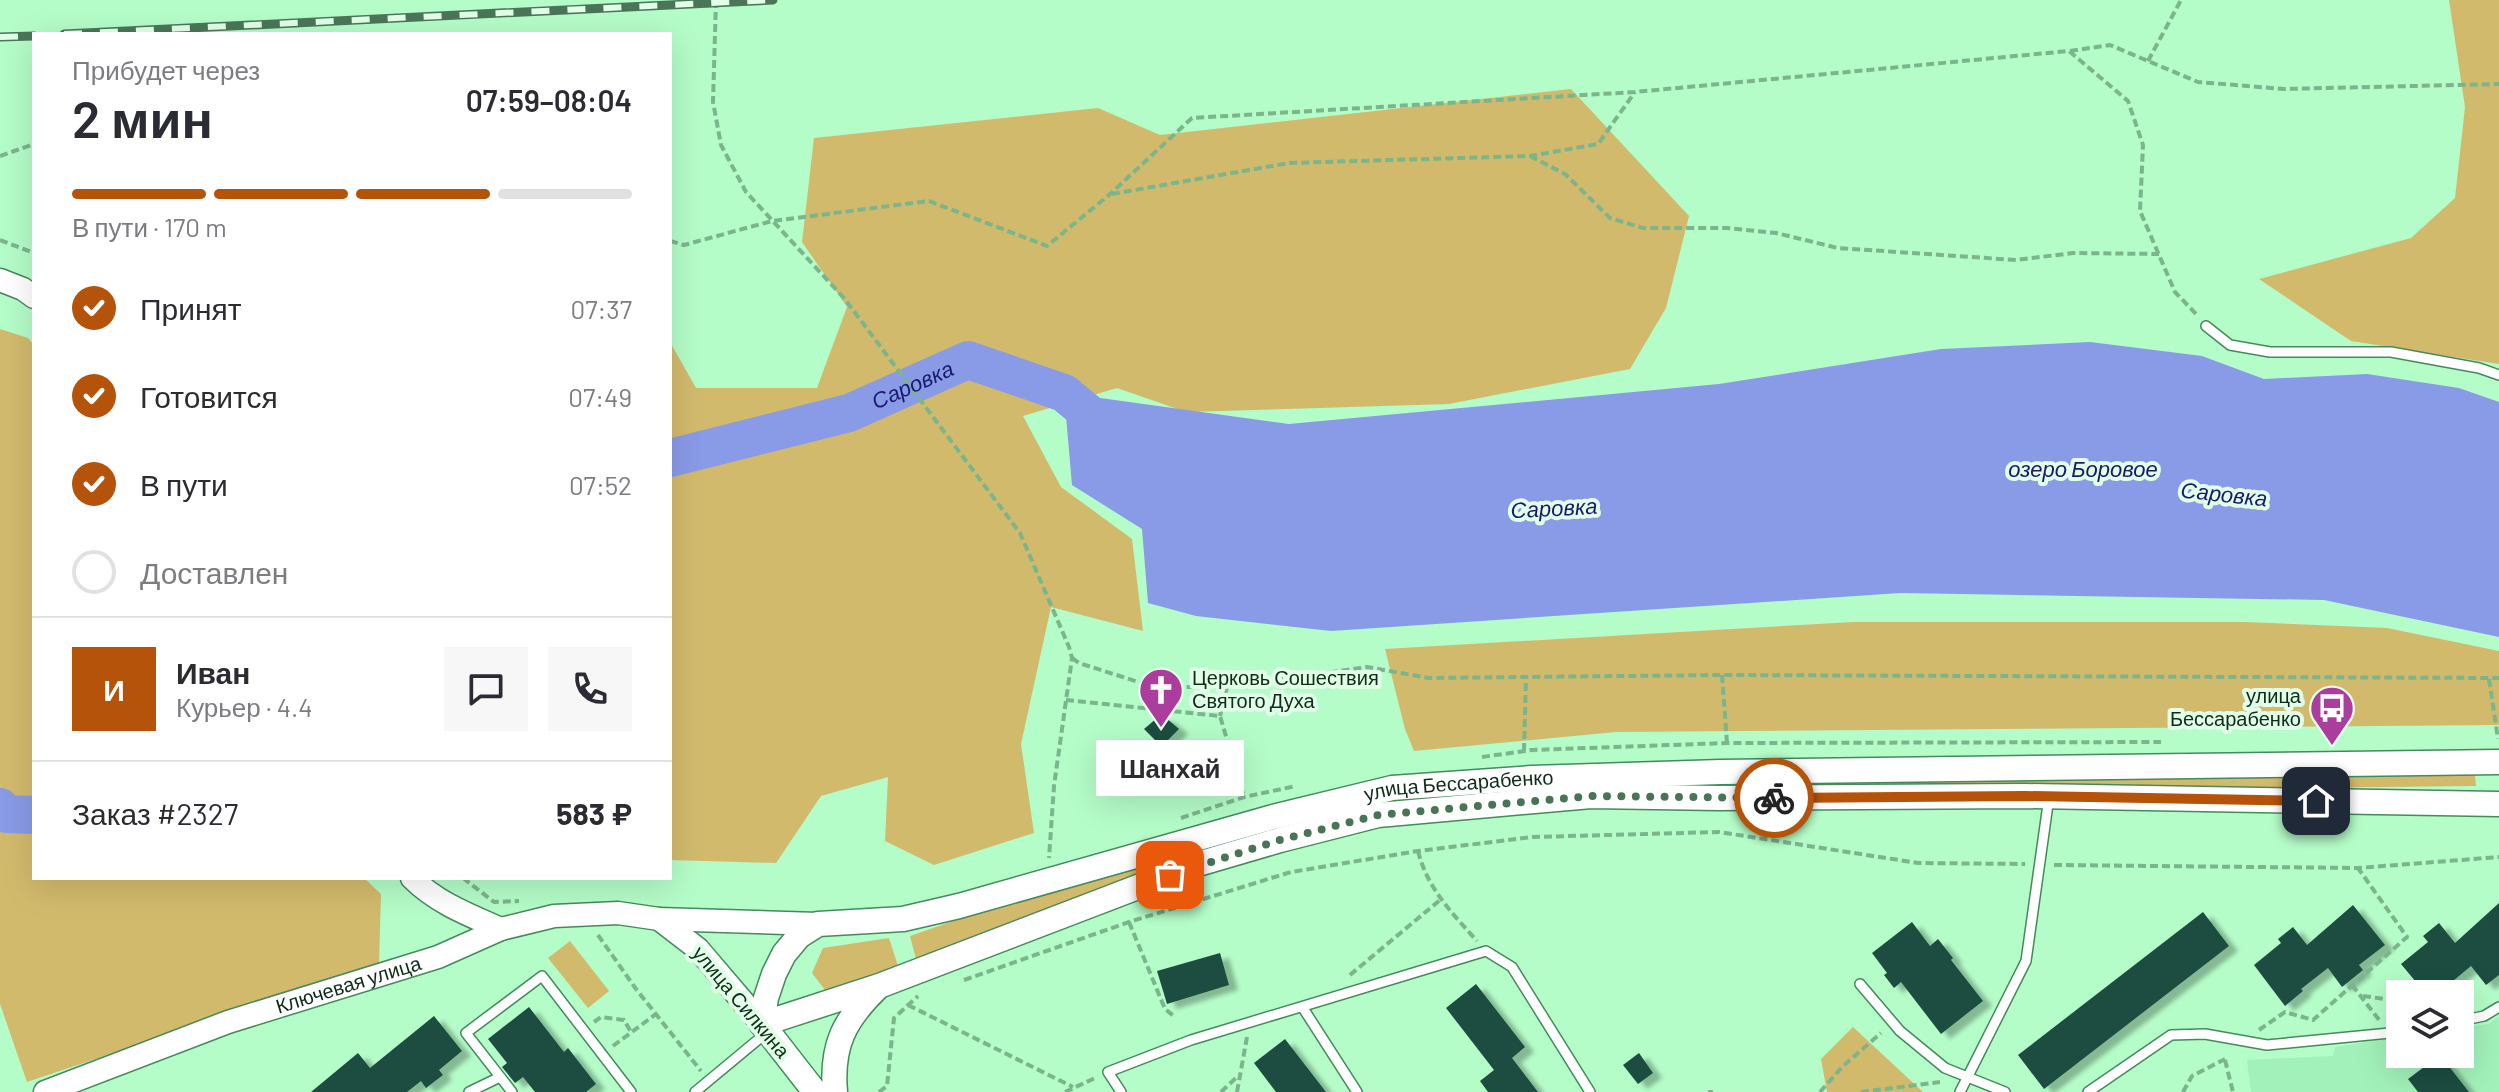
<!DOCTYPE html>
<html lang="ru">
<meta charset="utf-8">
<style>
body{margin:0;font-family:Barlow,sans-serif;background:#f7f7f7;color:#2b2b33;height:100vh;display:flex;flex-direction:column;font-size:30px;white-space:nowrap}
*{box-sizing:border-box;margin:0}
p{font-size:26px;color:#7c7c81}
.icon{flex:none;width:44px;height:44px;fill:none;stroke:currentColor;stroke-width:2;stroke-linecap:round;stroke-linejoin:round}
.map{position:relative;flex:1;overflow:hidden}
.sheet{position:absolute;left:32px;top:32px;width:640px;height:848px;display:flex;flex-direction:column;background:#fff;border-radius:0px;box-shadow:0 8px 32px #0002}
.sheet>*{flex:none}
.controls{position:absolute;left:2386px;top:980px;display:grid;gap:16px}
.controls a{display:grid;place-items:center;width:88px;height:88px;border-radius:0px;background:#fff;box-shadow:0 8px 32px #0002;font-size:40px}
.pin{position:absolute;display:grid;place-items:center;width:68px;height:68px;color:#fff;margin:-34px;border-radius:16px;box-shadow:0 4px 12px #0006}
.courier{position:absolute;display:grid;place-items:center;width:80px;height:80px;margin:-40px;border:6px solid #b45309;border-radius:50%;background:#fff;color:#222;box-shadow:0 2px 10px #0007}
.bubble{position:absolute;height:56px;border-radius:0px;background:#fff;box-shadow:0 8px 32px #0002;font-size:26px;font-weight:600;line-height:56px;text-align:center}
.overview em{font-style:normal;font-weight:600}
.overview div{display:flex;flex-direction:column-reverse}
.overview{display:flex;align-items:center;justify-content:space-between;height:136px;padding:0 40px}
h1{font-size:52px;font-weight:600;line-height:60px}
.bar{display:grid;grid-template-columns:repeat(4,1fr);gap:12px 8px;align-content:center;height:96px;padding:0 40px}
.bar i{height:10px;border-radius:6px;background:#e1e1e2}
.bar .on{background:#b45309}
.bar p{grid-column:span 4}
.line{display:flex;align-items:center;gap:20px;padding:0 40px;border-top:2px solid #e1e1e2}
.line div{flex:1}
.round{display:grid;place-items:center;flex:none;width:84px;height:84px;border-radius:0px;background:#f7f7f7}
ol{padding:0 40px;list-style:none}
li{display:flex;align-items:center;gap:24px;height:88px}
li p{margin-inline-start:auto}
li .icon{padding:8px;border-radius:50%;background:#b45309;color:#fff;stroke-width:4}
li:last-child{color:#7c7c81}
li i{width:44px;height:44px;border:4px solid #e1e1e2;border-radius:50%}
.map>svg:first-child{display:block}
.built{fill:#a2f1ba}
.green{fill:#d2ba6d}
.water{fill:#899be6}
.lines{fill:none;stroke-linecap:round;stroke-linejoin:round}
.river{stroke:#899be6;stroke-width:38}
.building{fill:#1a4e41;filter:url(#shadow)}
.service-casing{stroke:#448a5c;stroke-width:12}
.tertiary-casing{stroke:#448a5c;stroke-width:25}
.secondary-casing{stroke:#448a5c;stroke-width:27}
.path{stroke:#7bb58c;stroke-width:4;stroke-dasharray:8 4;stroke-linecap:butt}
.service{stroke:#fff;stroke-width:9}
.tertiary{stroke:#fff;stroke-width:22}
.secondary{stroke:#fff;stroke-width:24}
.rail-casing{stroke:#4a7657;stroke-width:9}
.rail{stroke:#e2fee9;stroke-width:6;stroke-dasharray:18;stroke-linecap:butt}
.done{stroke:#497556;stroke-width:8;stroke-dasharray:0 14.4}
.route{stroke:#b45309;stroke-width:10}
.labels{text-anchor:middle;stroke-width:8;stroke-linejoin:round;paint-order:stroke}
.poi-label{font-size:20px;fill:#0f2c19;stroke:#e2fee9;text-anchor:start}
.street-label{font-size:20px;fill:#0f2c19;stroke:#e2fee9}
.water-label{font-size:22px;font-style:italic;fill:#191970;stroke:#e2fee9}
</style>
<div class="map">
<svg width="2499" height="1092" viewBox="0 0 2499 1092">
<defs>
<filter id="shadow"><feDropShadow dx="9" dy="5" stdDeviation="2" flood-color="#0004"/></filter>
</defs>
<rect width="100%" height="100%" fill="#b4fcc8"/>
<polygon class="built" points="2499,1016 2499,1092 2251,1092 2247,1060 2333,1056 2335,1047 2400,1037 2400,1054 2460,1054 2460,1028 2489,1024"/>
<g class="green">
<polygon points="2449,0 2499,0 2499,364 2351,341 2259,279 2411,238 2455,198 2465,107"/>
<polygon points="1571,89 1689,216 1666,308 1630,369 1449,404 1186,412 1117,388 1023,416 1061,487 1132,539 1143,631 1051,607 1021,744 1034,833 934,865 885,841 888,777 821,796 776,863 670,860 670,342 696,388 817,388 847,307 802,242 814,138 1098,108 1160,135"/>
<polygon points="0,329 28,338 34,345 34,878 364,878 381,894 379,964 27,1082 0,1004"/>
<polygon points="1853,622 2245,622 2387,628 2499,651 2499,725 1616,732 1414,751 1405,729 1385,649"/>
<polygon points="2475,775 2476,786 1732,794 1731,783 1795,780"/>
<polygon points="1267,825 1270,834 917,963 910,936 999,905"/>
<polygon points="889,938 899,969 825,990 812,973 823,948"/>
<polygon points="570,941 609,991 588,1008 548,958"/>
<polygon points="1853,1027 1923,1092 1827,1092 1821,1059"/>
</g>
<polygon class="water" points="2090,342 2202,356 2264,379 2367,374 2459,388 2499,402 2499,637 2324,600 1900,593 1331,631 1196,616 1148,603 1142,529 1072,485 1064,393 1289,424 1719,384 1941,349"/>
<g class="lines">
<g class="river">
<path id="s1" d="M 670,458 L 849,413 L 968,360 L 1064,393 L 1105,427"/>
<polyline points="0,807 6,814 34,815"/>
</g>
</g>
<g class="building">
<polygon points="1165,717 1179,729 1167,741 1157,742 1144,729 1157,718"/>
<polygon points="2499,903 2499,975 2486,985 2471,966 2447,986 2453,994 2426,994 2401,964 2428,942 2423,936 2439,923 2455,943"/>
<polygon points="2353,905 2385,945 2359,965 2363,970 2342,987 2328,968 2301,989 2303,991 2285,1006 2254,965 2281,943 2278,939 2293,927 2307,945"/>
<polygon points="2203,912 2229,946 2044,1089 2018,1055"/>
<polygon points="1912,922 1930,946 1938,939 1953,958 1951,960 1983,1001 1941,1034 1901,982 1894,988 1884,975 1887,973 1872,953"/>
<polygon points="1220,953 1229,985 1167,1004 1157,971"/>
<polygon points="1476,984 1525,1047 1512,1058 1538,1092 1488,1092 1480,1081 1494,1070 1446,1008"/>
<polygon points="529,1007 564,1052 568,1048 596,1084 586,1092 535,1092 523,1077 515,1083 502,1067 507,1063 488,1039"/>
<polygon points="434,1016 462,1051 439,1070 443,1075 426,1088 421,1081 407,1092 311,1092 358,1053 370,1068"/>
<polygon points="1285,1039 1326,1092 1276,1092 1254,1063"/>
<polygon points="1639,1053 1653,1073 1638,1084 1623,1065"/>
<polygon points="2440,1055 2469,1092 2418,1092 2408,1079"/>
</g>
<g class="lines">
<g class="service-casing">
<g id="service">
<polyline points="2206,326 2230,345 2270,352 2391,352 2479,368 2499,375"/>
<polyline points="1860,984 1900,1031 1945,1068 2005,1092"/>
<polyline points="1303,1008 1357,1092"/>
<polyline points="2460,1021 2484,1016 2499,1007"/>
<polyline points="469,1092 500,1077"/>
<polyline points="512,1092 466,1033 542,976 631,1092"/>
<polyline points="695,1092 766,1033"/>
<polyline points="1121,1092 1108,1072 1191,1040 1486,951 1512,967 1590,1092"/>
<polyline points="1960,1092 2026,961 2049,797"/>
<polyline points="2088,1092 2171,1035 2205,1034 2267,1045 2400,1032"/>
</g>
</g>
<g class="tertiary-casing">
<g id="tertiary">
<polyline points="0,280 23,289 34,297"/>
<path d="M 412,878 C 437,903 469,915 501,929"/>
<polyline points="659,919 698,949 762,1024"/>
<path id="s2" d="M 45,1092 L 228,1022 L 438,957 L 501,929 L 554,916 L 618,913 L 659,919 L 818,924"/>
</g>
</g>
<g class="secondary-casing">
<g id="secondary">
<path id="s3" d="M 762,1024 L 766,998 L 774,974 L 784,954 L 799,936 L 818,924 L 903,919 L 959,906 L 1273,817 L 1392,788 L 1532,778 L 1721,772 L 2499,762"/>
<polyline points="762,1024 879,986 1198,864 1280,840 1378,815 1591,796 1719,798 2025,796 2499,804"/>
<polyline points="762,1024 815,1092"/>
<path d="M 835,1092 C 831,1046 844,1020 877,988"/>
</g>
</g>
<g class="path">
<polyline points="716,0 713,102 721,145 746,192 844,298 1020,533 1069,647 1072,658 1054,786 1049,858"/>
<polyline points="2070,51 2110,45 2198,82 2284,89 2499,84"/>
<polyline points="2148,61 2181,0"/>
<polyline points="0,156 34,144"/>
<polyline points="1530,156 1565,174 1610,218 1643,228 1727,228 1776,233 1838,248 2016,260 2073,253 2159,254"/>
<polyline points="1112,194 1289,163 1530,156 1598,144 1635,92"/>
<polyline points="0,240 34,253"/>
<polyline points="670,241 684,245 772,221 929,201 1047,246 1109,195 1192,118 1635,92 2069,51 2128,101 2143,145 2140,211 2175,292 2197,315"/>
<polyline points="1072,658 1079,663 1154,687 1227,687 1367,667 1429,678 1722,675 2499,678"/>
<polyline points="1722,675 1727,743"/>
<polyline points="2489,679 2498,739"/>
<polyline points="1066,700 1220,716 1244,797"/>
<polyline points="1220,716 1227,687"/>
<polyline points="1524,751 1526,677"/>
<polyline points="1482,757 1532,750 1727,743 2161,742"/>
<polyline points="1181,818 1244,797 1296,786"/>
<path d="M 1418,851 C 1427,888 1452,913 1477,941"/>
<polyline points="2054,865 2358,868 2499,857"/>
<polyline points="463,878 494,902 519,901"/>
<polyline points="1129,922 1165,1009 1175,1017"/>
<polyline points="598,935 636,989 701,1071"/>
<polyline points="1350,975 1440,900"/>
<polyline points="964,980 1129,922 1291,872 1418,851 1533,837 1719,832 1918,863 2025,864"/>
<polyline points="2352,985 2380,1021"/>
<polyline points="2363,996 2400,1001"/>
<polyline points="908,1005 1073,1087"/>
<polyline points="594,1022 601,1017 624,1020 631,1032"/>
<polyline points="2259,1030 2285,1012 2313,1020 2407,937 2358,868"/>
<polyline points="613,1046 656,1014"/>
<polyline points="2225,1060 2233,1092"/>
<polyline points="879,1092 887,1086 894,1018 918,996"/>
<polyline points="1065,1092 1095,1078"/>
<polyline points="1221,1092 1237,1077"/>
<polyline points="1237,1092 1247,1037"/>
<polyline points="1708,1092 1713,1092"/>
<polyline points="1820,1092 1843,1066 1881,1033"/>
<polyline points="1861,1092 1940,1082"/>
<polyline points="2183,1092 2192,1076 2225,1059"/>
</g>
<use href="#service" class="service"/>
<use href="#tertiary" class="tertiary"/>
<use href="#secondary" class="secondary"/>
<g class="rail-casing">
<g id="rail">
<polyline points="64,34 773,0"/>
<polyline points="0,37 34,36"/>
</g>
</g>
<use href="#rail" class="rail"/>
</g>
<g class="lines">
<polyline class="done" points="1170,875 1280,840 1378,815 1591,796 1774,798"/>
<polyline class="route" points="1774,798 2025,796 2316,801"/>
</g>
<defs>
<g id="church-pin" transform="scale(2.3)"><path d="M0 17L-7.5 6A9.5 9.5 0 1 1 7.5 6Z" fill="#ab3e9d" stroke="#e2fee9"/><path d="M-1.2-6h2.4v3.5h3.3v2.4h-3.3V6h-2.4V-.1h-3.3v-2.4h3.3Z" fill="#fff"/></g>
<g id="bus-pin" transform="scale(2.3)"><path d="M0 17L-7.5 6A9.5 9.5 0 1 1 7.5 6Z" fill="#ab3e9d" stroke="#e2fee9"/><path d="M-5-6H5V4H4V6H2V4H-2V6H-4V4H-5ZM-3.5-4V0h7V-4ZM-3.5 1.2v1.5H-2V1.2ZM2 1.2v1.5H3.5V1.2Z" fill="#fff"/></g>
</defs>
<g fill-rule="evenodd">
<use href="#church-pin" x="1161" y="690"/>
<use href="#bus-pin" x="2332" y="708"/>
</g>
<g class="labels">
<g class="poi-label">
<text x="1192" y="685">Церковь Сошествия<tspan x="1192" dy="23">Святого Духа</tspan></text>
<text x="2301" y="703" text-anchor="end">улица<tspan x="2301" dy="23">Бессарабенко</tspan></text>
</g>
<g class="street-label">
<text dy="7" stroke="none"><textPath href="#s3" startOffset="778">улица Бессарабенко</textPath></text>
<text dy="7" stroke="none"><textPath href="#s2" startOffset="322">Ключевая улица</textPath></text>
<text transform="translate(741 1002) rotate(50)" y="7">улица Силкина</text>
</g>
<g class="water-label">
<text dy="8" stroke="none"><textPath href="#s1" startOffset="254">Саровка</textPath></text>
<text x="2083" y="477">озеро Боровое</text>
<text transform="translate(2224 494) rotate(6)" y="8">Саровка</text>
<text transform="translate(1554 508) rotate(-3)" y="8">Саровка</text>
</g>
</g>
</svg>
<div class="controls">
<a><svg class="icon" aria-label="layers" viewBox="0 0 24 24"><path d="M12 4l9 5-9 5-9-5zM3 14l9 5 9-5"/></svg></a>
</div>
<div class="pin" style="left:1170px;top:875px;background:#ea580c"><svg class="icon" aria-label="bag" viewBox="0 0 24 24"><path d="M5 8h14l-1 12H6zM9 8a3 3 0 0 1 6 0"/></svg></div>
<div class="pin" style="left:2316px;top:801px;background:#1f2937"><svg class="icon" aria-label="home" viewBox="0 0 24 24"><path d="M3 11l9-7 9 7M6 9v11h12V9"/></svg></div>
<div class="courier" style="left:1774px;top:798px"><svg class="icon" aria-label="bike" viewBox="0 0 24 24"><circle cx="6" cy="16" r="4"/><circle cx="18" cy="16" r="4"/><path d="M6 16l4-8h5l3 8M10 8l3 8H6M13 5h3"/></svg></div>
<div class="bubble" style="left:1096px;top:740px;width:148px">Шанхай</div>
<section class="sheet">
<div class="overview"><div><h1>2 мин</h1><p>Прибудет через</p></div><em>07:59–08:04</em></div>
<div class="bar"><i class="on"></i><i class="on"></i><i class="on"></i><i></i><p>В пути · 170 m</p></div>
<ol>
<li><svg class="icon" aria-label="check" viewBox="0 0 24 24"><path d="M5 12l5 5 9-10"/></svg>Принят<p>07:37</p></li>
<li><svg class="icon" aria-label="check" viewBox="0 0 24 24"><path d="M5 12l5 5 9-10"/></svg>Готовится<p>07:49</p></li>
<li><svg class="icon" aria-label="check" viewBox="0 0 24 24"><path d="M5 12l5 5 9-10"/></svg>В пути<p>07:52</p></li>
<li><i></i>Доставлен</li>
</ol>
<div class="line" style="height:144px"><b class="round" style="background:#b45309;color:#fff">И</b><div><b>Иван</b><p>Курьер · 4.4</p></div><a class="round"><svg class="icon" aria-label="chat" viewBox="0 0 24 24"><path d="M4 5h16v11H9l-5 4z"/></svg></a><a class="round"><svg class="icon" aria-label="phone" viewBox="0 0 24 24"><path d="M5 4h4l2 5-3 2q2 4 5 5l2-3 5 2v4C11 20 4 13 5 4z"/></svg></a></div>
<div class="line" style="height:104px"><div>Заказ #2327</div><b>583 ₽</b></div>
</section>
</div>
